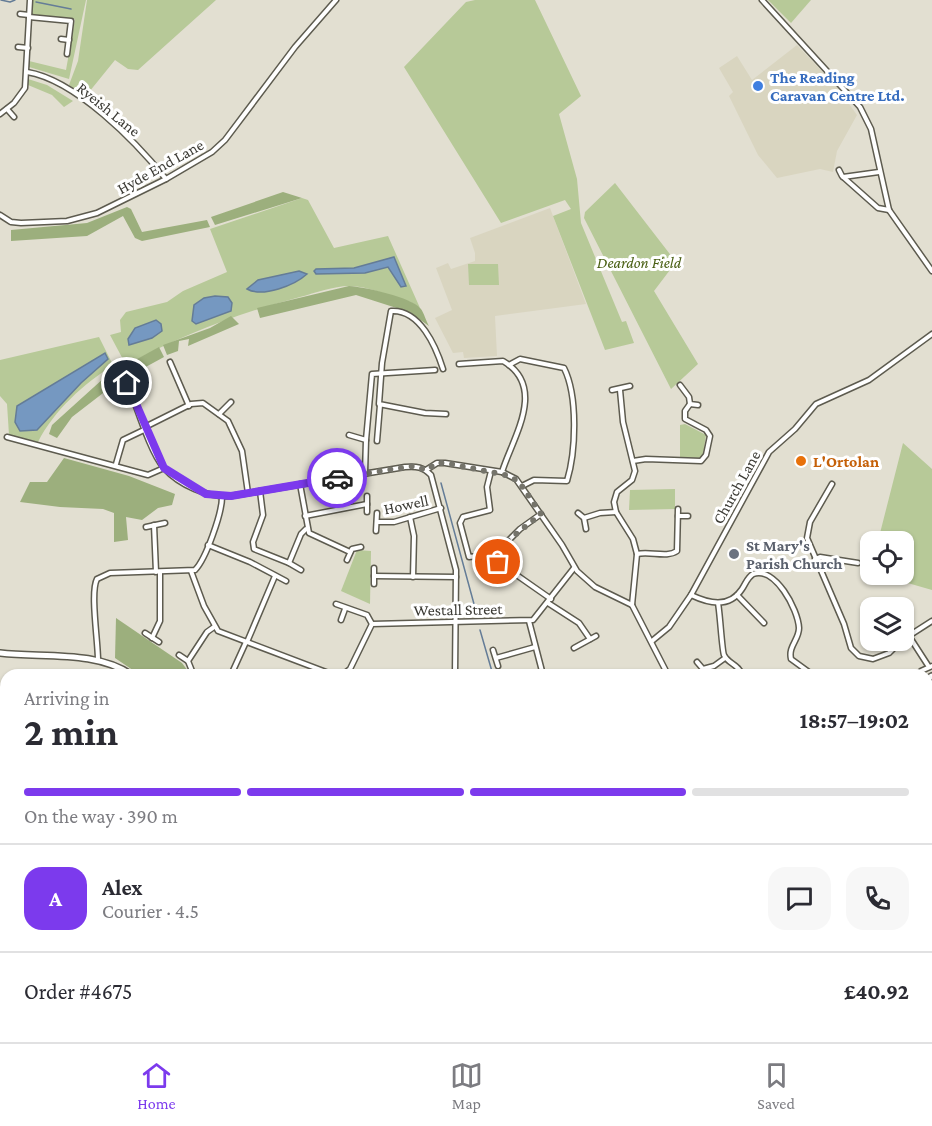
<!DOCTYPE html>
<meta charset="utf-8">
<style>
body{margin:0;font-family:"Crimson Pro",serif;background:#f7f7f7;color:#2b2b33;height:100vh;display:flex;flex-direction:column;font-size:22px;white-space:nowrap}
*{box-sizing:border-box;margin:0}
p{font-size:20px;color:#7c7c81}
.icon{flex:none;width:33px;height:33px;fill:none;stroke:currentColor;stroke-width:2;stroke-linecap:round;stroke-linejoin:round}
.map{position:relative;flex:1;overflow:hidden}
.side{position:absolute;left:0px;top:669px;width:933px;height:374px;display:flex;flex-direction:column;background:#fff;border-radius:18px 18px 0 0;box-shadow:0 2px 4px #0004}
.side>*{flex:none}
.tools{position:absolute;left:860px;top:531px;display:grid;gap:12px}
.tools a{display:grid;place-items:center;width:54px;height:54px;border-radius:12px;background:#fff;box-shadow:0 2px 4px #0004;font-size:30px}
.pin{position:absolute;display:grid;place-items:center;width:51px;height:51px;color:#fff;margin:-26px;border:3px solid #fff;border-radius:50%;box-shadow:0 2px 6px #0007}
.courier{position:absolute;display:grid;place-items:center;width:60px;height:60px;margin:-30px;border:4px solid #7c3aed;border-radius:50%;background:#fff;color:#222;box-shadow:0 2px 8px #0007}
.overview em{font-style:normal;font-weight:700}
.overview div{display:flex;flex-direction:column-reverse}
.overview{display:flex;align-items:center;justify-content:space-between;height:102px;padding:0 24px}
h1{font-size:39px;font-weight:700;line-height:45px}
.bar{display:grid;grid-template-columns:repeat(4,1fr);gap:9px 6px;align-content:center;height:72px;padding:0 24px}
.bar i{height:8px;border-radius:4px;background:#e1e1e2}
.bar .on{background:#7c3aed}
.bar p{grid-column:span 4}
.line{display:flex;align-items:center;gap:15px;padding:0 24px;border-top:2px solid #e1e1e2}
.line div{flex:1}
.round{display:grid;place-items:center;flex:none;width:63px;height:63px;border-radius:18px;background:#f7f7f7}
.tabs{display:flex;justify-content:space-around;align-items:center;height:84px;border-top:2px solid #e1e1e2;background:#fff;font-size:16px;color:#7c7c81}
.tabs a{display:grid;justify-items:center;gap:3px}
.tabs .on{color:#7c3aed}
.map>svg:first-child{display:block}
.built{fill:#d9d5c0}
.green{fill:#b7c998}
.forest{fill:#9caf7d}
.water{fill:#7598c1;stroke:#647c97;stroke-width:1.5}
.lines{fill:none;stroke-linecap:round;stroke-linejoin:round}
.stream{stroke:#647c97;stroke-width:1.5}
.river{stroke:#7598c1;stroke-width:8}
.street-casing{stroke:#5d5b4f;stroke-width:7}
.secondary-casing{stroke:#5d5b4f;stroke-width:8}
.street{stroke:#fff;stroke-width:4}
.secondary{stroke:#fff;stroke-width:5}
.done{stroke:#75746b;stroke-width:6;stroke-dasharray:0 10.8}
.route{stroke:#7c3aed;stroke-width:8}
.shop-dot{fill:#3f7fe0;stroke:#fff;stroke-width:2}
.food-dot{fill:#e8710a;stroke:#fff;stroke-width:2}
.worship-dot{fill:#6b7280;stroke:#fff;stroke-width:2}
.labels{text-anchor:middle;stroke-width:6;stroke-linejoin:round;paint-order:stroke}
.shop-label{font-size:16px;font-weight:bold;fill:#366cbe;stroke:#fff;text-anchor:start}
.street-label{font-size:16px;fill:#3b3a34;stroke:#fff}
.park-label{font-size:16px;font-style:italic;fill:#495f13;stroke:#fff}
.food-label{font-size:16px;font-weight:bold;fill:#c56008;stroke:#fff;text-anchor:start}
.worship-label{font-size:16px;font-weight:bold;fill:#5b616d;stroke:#fff;text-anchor:start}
</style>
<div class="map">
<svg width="932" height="1042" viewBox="0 0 932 1042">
<rect width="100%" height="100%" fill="#e2dfd1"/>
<g class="built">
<polygon points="797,45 836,86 857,115 837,151 833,172 820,169 777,178 758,155 729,96 733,92 719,68 737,56 752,80"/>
<polygon points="550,208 586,304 495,316 497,356 464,358 463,352 453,353 435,318 452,310 436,268 448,263 451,269 475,261 475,253 470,238"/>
</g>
<g class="green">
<polygon points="33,0 86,0 69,79 29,67 29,61 66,70 75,19 32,15"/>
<polygon points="87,0 216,0 138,70 128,69 115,60 85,97 69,85 78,61"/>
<polygon points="475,0 535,0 581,96 559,114 577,179 581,223 622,322 626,321 634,343 605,350 553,216 571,209 565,200 501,223 404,67 466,2"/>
<polygon points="768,0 811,0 791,23"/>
<polygon points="28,79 47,85 73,101 64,107 52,95 28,85"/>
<polygon points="615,183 676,262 654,291 698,364 671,389 584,218 585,212"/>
<path d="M 302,198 L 308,200 L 334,248 L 388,236 L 420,308 L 411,302 C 392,297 369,286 349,286 C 334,286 315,293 300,297 C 239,313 182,335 126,365 L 110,335 L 121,332 L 120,320 L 126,312 L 167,302 L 183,291 L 227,272 L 210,229 Z"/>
<polygon points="468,264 498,264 499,285 469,285"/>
<path d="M 99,337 L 113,365 C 84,384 54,410 38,442 L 9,435 L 7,404 L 0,396 L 0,360 Z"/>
<polygon points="685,424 706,435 703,455 696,460 680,459 680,425"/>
<polygon points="903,443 932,469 932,590 880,575 903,574 903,542 878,541"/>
<polygon points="675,489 675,509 629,510 630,490"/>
<polygon points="357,550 371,551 370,604 341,591"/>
</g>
<g class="forest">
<polygon points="283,192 302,198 215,225 211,217"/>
<polygon points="127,207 131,209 142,232 207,220 210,227 142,241 135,238 123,216 87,236 11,241 11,230 87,223"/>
<path d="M 349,286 C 364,287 412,297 421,309 C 424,313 426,321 429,326 L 409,312 L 356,295 L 260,318 L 257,308 Z"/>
<polygon points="231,316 239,324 188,346 189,339 179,341 178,351 167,355 163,345 210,328"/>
<polygon points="159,347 164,357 131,375 126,365"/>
<polygon points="115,368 120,380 72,417 57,438 49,434 52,425"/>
<polygon points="64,458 129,476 175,494 172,505 158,508 142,520 126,517 128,540 114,542 114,513 103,509 60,507 20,502 30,482 47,482"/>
<polygon points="116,618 182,663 191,675 140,675 115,658"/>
<polygon points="0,778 6,779 6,847 0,844"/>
</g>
<g class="water">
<polygon points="394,257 406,286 401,287 388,267 365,273 316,274 314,271 316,269 354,268"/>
<path d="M 299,271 L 307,274 C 295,285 263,298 247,289 L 258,280 Z"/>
<polygon points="215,296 228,297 232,303 231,311 196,324 192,321 194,305 204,298"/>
<polygon points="156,320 161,324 162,331 152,338 129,345 128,339 135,328"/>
<polygon points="105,353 108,359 81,383 37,430 20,431 15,422 17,406"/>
</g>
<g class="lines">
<g class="stream">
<polyline points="1,0 10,2 15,0"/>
<polyline points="36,2 71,9"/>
<polyline points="441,483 477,615"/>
<polyline points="480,630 493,675"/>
<polyline points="0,1030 6,1033"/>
<polyline points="16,1036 25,1042"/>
<polyline points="102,1042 108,1036"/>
<polyline points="761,1042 761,1036"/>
</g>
<polyline class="river" points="0,1040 3,1042"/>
<g class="street-casing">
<g id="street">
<polyline points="762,0 860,107 871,129 889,210 932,271"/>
<polyline points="20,14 29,15"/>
<polyline points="29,17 71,21 67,54"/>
<polyline points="61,39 69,40"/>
<polyline points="18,47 28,48"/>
<path d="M 27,72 C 76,80 136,142 166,179"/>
<polyline points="7,109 14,117"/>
<polyline points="0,114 14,103 25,88 30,0"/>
<polyline points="839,170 842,176 878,208 889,210"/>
<polyline points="843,177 879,172"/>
<polyline points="0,215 11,222 21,223 67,221 97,213 166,179 212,152 225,140 295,47 336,0"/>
<polyline points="170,362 189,406"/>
<path d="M 459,364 L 503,361 C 548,387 512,439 502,472"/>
<path d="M 509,365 L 520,359 L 564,368 C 578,396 576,451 567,481 L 534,480 L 522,486"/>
<path d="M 443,369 C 436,347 420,309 391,311 L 382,363 L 379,404 L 425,413 L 446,414"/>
<path d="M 125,377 C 135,400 149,451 164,468 C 179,485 208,498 231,496 L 405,467 C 417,466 423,467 431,475 L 456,570 L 455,675"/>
<polyline points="680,385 689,397 690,404 698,405"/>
<polyline points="612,390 630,386"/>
<polyline points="620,390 623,422 635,471 632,480 617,492 614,502 616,512 633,539 637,554 632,605 668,675"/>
<polyline points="219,414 231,402"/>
<polyline points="145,427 191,404 203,403 228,421 242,451 248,493"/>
<polyline points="349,435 366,440 365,473"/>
<polyline points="7,437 148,475 164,468"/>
<polyline points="366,440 372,374 435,370"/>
<polyline points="377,441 380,405"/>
<polyline points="633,461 646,459 701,461 706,455 710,436 706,430 685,419 685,411 690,404"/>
<polyline points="116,464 123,440 146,429"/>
<polyline points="426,470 437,463 445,463 502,472 516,479 562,545 577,571 595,587 632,605"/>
<polyline points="491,471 487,487 490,510 463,517 460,523 469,557 495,554"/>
<polyline points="300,484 309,533 350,552"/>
<polyline points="832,484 810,522 807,538 844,624 851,648 859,656 873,659 889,653 902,640"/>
<polyline points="260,491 263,515 253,542 254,549 289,563 301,534 306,529"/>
<polyline points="367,512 367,496"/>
<polyline points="578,513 584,518 586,529"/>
<polyline points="541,514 520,529 495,554 498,562 551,599"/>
<polyline points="305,516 367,504"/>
<polyline points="678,516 688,516"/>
<polyline points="410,517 414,536 413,577"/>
<polyline points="584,518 600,513 616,512"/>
<polyline points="377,522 394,522 441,508"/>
<polyline points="154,525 156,572"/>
<polyline points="146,527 165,523"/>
<polyline points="376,531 377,513"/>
<polyline points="208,545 250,562 286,581"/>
<path d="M 637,554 C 650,551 667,558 677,551 L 678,509"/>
<polyline points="815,559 820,557 858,563"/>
<polyline points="347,560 352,549 361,547"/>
<polyline points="289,563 301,570"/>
<polyline points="191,571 204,606 218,631 334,675"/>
<polyline points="374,576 456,577"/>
<polyline points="374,584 374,568"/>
<path d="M 691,595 C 708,603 729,609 742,589 C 746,583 747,578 753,574 C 775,566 798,609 799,628 C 799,640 788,646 791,659 L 813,675"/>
<polyline points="737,595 764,623"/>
<polyline points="548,603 579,623 590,639"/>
<path d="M 718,603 C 720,613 722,651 724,655 C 728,664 739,664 742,675"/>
<polyline points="336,604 367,615 372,624"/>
<polyline points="887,607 887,608"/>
<polyline points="341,620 345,609"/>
<polyline points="529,621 543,675"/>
<polyline points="145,633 159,642"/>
<polyline points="909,636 929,667"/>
<polyline points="907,637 932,621"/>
<polyline points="152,638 160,621 160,572"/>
<polyline points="652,641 669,627 691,595 769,452 795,429 816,404 869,380 932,334"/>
<polyline points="247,642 275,576"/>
<polyline points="574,648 596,636"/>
<polyline points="493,650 498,666"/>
<polyline points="179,655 188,661 192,671"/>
<polyline points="496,658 535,647"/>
<path d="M 98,660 C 98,641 90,592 97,579 L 110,573 L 195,570 C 206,559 222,513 222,497"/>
<polyline points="188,661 207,632 214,627"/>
<polyline points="697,662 703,669 714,666 725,658"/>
<polyline points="921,671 932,666"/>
<polyline points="231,675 246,642"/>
<polyline points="342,675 350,669 372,624 533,620 574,568"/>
<polyline points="752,675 753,675"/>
<polyline points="927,742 932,754"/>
<polyline points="927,767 932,765"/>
<polyline points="927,878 932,877"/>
<polyline points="927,962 932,962"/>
</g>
</g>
<g class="secondary-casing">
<g id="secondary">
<path d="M 0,653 C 43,658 96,650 132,675"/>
<polyline points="927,679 932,676"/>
<polyline points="461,1042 462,1036"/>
</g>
</g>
<use href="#street" class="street"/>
<use href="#secondary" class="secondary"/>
</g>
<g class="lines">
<polyline class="done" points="337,478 413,466 426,470 437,463 446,463 510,476 519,482 541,514 496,550 495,556 498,562"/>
<polyline class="route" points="127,383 164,468 206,494 231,496 337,478"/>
</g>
<circle class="shop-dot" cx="758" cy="86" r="6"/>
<circle class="food-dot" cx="801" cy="461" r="6"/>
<circle class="worship-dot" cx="734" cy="554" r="6"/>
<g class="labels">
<g class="shop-label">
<text x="770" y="83">The Reading<tspan x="770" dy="18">Caravan Centre Ltd.</tspan></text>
</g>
<g class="street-label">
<text transform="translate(109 109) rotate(39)" y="6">Ryeish Lane</text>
<text transform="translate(160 166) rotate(-29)" y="6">Hyde End Lane</text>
<text transform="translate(736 487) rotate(-61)" y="6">Church Lane</text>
<text transform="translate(406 504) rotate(-12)" y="6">Howell</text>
<text transform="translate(458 609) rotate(-1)" y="6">Westall Street</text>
</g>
<g class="park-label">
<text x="639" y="268">Deardon Field</text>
</g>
<g class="food-label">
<text x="813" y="467">L'Ortolan</text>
</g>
<g class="worship-label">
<text x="746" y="551">St Mary's<tspan x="746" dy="18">Parish Church</tspan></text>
</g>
</g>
</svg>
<div class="tools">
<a><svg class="icon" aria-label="locate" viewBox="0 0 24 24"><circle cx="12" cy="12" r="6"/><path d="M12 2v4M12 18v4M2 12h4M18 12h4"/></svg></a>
<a><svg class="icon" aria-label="layers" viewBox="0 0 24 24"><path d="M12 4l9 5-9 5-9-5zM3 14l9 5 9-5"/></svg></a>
</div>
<div class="pin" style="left:498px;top:562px;background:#ea580c"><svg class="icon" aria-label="bag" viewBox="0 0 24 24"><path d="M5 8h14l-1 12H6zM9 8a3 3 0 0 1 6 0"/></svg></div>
<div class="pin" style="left:127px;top:383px;background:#1f2937"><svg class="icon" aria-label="home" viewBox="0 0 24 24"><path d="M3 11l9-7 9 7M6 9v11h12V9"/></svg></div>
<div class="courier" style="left:337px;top:478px"><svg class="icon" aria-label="car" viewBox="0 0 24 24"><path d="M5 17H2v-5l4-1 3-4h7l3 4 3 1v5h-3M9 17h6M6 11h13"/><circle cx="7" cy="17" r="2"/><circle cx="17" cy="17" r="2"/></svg></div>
<section class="side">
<div class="overview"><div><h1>2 min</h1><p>Arriving in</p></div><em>18:57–19:02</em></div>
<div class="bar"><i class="on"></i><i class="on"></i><i class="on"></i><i></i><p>On the way · 390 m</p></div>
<div class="line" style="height:108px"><b class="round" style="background:#7c3aed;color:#fff">A</b><div><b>Alex</b><p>Courier · 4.5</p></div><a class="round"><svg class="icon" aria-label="chat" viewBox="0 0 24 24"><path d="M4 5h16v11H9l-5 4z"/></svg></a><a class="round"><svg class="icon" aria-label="phone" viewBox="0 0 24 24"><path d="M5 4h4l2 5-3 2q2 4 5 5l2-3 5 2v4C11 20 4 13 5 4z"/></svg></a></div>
<div class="line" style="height:78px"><div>Order #4675</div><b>£40.92</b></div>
</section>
</div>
<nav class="tabs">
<a class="on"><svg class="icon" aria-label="home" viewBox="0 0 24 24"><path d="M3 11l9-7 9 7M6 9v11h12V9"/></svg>Home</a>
<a><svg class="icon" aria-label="map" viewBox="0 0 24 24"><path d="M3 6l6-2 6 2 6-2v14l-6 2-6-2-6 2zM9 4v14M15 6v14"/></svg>Map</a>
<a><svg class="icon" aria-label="saved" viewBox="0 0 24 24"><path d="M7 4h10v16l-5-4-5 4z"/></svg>Saved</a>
</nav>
